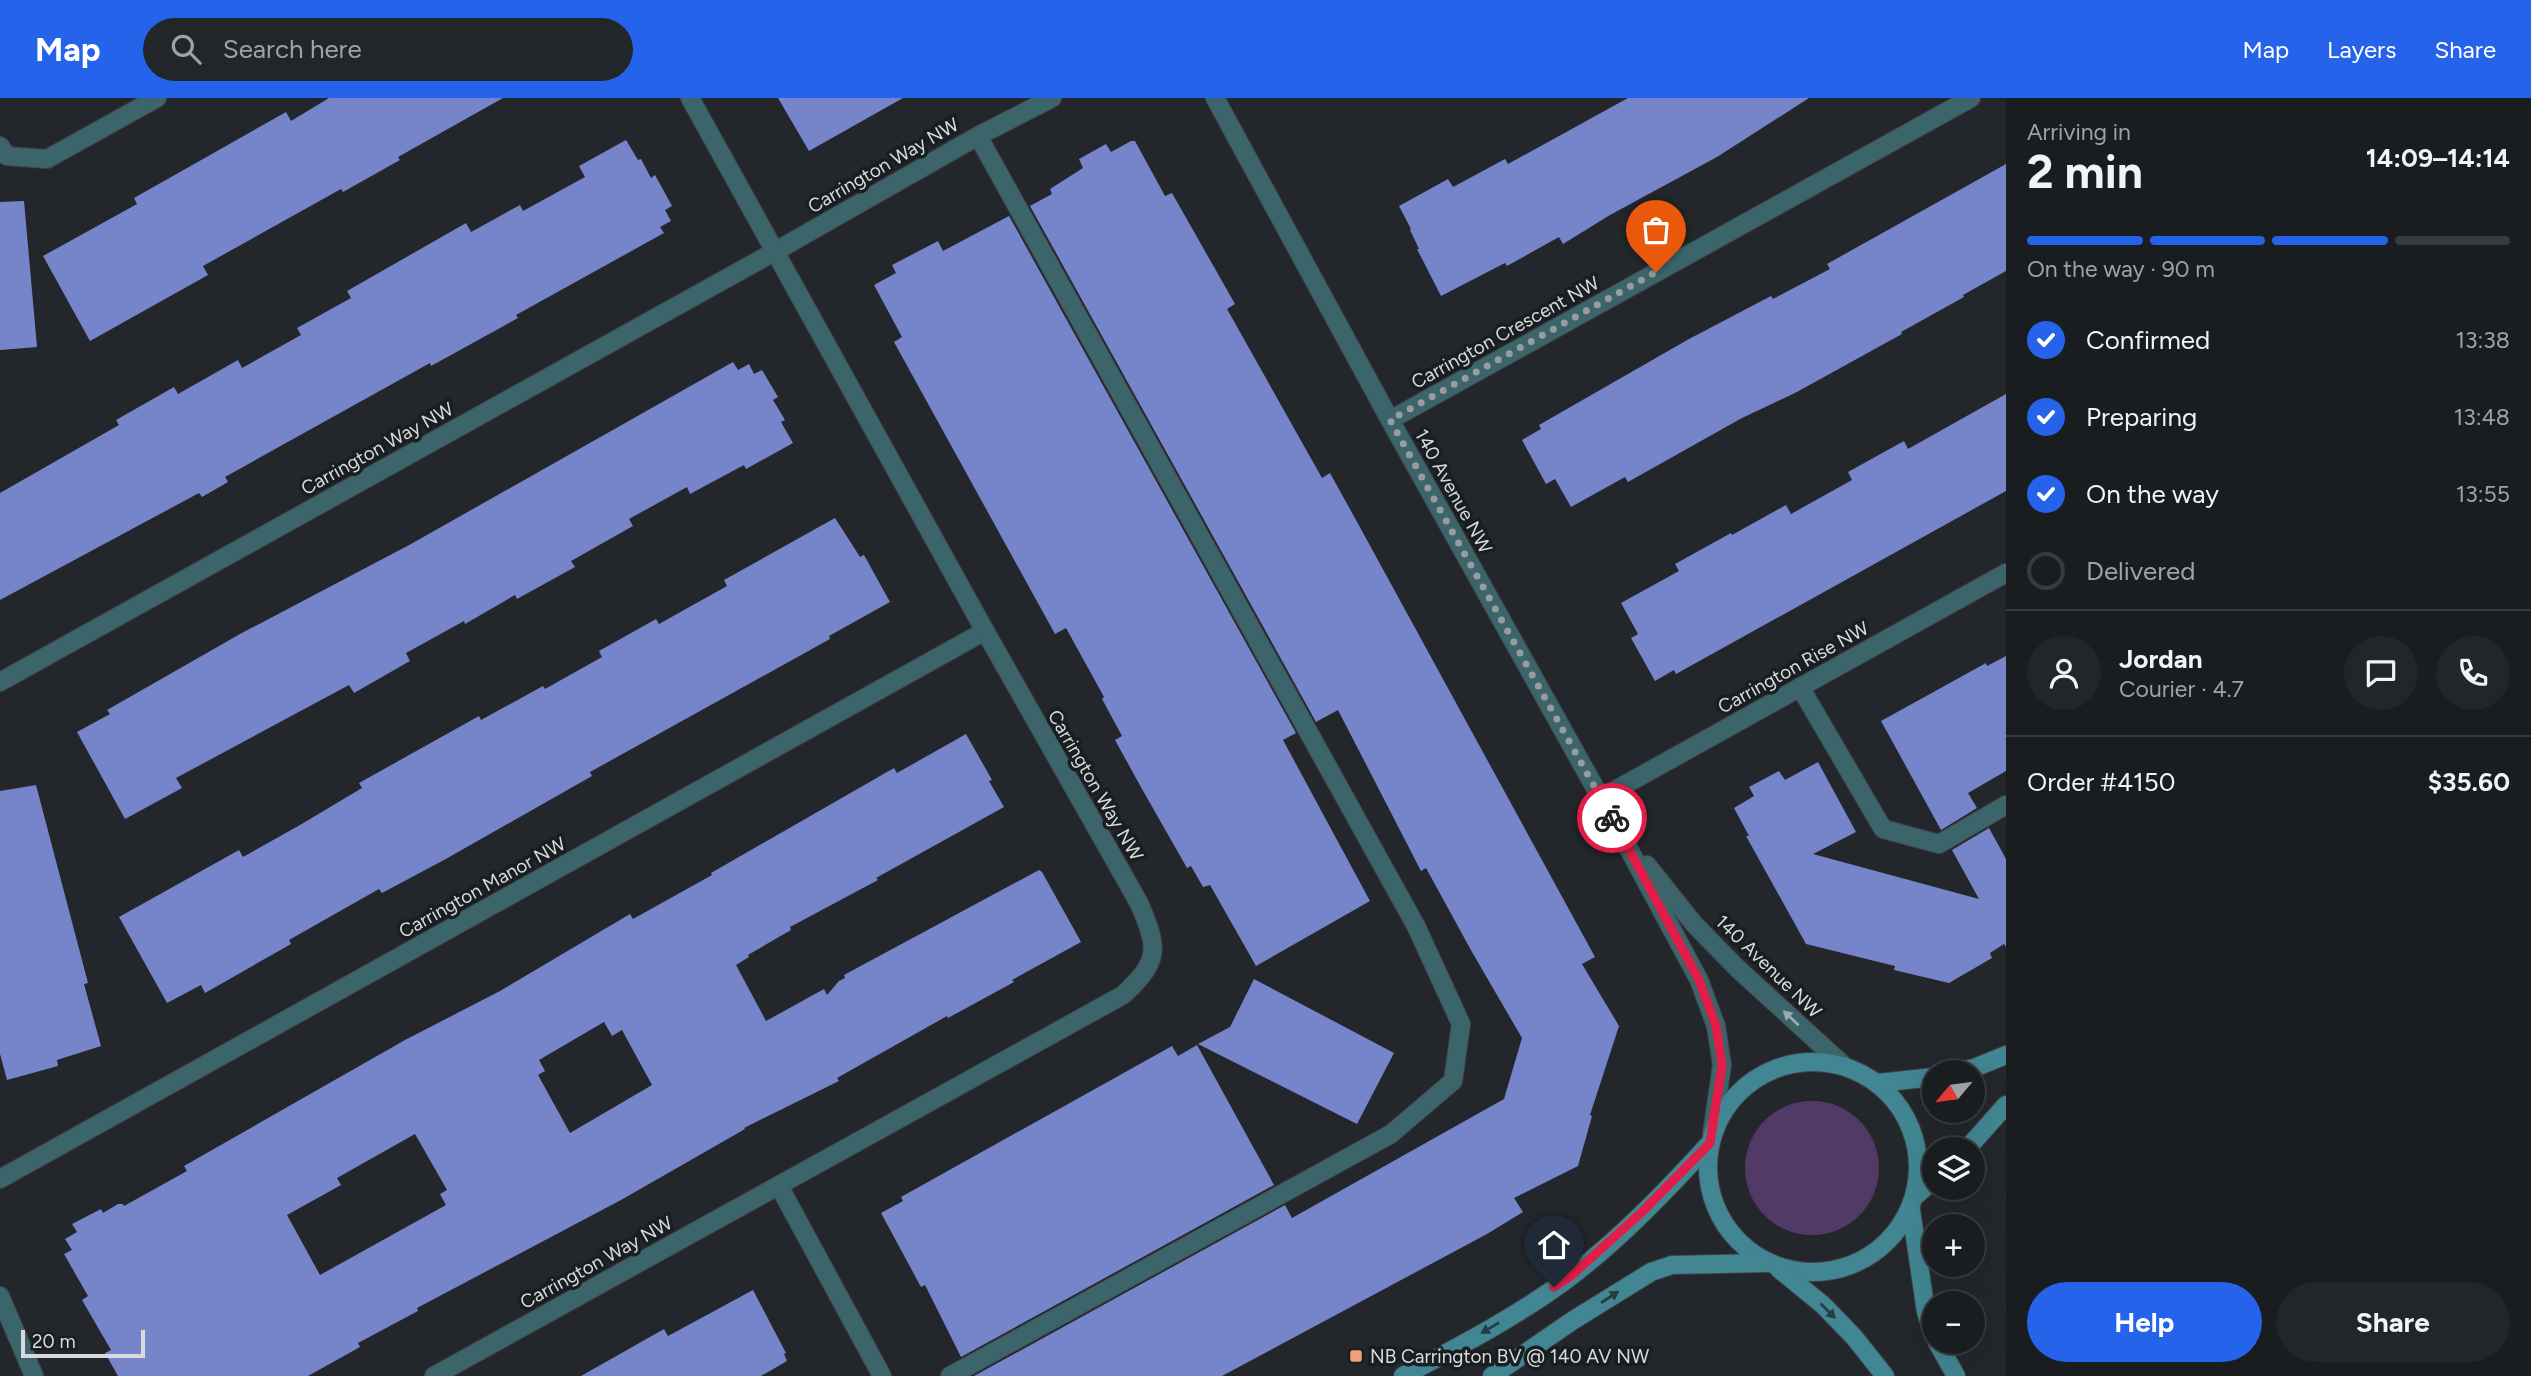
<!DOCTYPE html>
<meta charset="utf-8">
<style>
body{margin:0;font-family:Figtree,sans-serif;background:#232629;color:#f1f3f6;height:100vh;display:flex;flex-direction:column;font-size:26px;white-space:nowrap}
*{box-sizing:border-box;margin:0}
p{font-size:23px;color:#9fa2a5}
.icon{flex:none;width:38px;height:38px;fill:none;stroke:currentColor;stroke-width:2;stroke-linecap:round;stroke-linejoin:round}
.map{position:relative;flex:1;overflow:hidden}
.details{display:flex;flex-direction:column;background:#1a1d20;width:525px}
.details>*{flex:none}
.needle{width:46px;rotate:241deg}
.buttons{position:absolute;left:1922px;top:962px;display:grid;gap:14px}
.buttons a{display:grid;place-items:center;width:63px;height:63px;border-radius:50%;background:#1a1d20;box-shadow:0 7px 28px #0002,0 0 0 2px #383b3e;font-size:35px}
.scale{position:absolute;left:21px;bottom:18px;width:124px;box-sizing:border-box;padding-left:7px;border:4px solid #d8dbdd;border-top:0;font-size:19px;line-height:24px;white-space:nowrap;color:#d8dbdd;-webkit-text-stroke:5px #191e21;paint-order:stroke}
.pin{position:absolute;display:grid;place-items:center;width:60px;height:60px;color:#fff;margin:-72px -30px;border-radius:50% 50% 50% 0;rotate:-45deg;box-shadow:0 0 7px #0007}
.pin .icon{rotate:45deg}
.courier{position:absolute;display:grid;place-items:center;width:70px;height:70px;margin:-35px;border:5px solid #e11d48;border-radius:50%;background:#fff;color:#222;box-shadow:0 2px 9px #0007}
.head em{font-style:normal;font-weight:700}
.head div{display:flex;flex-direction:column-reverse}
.head{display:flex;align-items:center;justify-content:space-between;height:119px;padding:0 21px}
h1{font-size:46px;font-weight:700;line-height:52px}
.bar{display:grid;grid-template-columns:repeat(4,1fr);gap:10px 7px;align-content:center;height:84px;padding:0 21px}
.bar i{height:9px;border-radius:5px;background:#383b3e}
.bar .current{background:#2563eb}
.bar p{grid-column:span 4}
.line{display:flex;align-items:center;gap:18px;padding:0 21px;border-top:2px solid #383b3e}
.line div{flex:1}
.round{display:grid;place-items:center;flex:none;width:74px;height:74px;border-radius:37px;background:#232629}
ol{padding:0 21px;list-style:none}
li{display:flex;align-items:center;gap:21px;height:77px}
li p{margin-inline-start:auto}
li .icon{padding:7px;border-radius:50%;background:#2563eb;color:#fff;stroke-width:4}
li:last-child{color:#9fa2a5}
li i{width:38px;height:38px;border:4px solid #383b3e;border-radius:50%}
.button{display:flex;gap:14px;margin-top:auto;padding:14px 21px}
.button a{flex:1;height:80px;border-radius:42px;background:#2563eb;color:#fff;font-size:28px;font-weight:700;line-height:80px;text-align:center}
.button a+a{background:#232629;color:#f1f3f6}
header{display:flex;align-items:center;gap:42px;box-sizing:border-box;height:98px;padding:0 35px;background:#2563eb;color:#fff}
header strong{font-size:33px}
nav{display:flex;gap:38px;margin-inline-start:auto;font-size:24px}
.search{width:490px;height:63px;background:#232629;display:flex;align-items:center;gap:18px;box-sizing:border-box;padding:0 24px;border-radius:38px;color:#9fa2a5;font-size:26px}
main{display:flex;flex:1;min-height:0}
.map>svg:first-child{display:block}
.green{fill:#513b66}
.building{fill:#7684c9;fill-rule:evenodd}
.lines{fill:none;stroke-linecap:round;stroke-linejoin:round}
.lane-casing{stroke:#404447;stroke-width:20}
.street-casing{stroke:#404447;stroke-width:20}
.secondary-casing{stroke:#404447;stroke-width:20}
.lane{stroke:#3b646b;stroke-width:18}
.street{stroke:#3b646b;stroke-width:18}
.secondary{stroke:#418692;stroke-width:18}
.oneway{fill:#99abaf}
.oneway2{fill:#253d43}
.done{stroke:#999c9f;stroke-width:7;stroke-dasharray:0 12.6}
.route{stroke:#e11d48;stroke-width:9}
.poi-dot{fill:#f2a07f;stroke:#191e21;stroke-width:2.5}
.labels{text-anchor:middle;stroke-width:7;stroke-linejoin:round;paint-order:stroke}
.street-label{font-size:19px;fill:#d8dbdd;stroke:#191e21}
.poi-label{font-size:19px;fill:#d8dbdd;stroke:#191e21;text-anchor:start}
</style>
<header>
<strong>Map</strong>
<div class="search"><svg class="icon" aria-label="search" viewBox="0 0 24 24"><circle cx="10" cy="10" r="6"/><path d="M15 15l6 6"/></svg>Search here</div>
<nav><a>Map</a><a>Layers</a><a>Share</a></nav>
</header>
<main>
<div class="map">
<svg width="2006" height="1278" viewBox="0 0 2006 1278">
<rect width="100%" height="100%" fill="#23272b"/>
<circle class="green" cx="1812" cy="1070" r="67"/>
<g class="building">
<polygon points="329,0 503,0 398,59 400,62 343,94 341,91 203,168 208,177 90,243 43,158 137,106 134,100 286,14 291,23"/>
<polygon points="778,0 903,0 809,53"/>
<polygon points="1628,0 1809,0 1717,59 1610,117 1563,146 1559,139 1507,168 1505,165 1441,198 1417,151 1419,151 1410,132 1411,131 1399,108 1448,81 1453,89 1505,61 1508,66"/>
<polygon points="626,42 638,62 641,61 651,80 655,77 672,108 665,112 671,123 660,129 664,135 516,217 518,220 431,268 430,265 225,379 228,384 202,399 199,395 0,502 0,395 119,327 116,322 174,289 178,296 238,262 242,270 301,237 297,230 351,200 347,193 466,125 471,134 520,107 523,113 585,79 579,68"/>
<polygon points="1131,43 1135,43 1165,98 1172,95 1235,206 1227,211 1295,332 1322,380 1330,375 1356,422 1595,859 1582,866 1619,928 1590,1017 1592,1018 1578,1068 1514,1100 1523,1114 1487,1136 1222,1278 974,1278 1285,1107 1292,1120 1504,1001 1522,940 1472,854 1426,770 1421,773 1338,612 1316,624 1030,108 1052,96 1050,91 1083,70 1079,61 1106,46 1111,54"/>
<polygon points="2006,66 2006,173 1963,197 1964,199 1901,234 1902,236 1795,295 1742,320 1628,384 1625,379 1571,409 1555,381 1546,386 1522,342 1541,331 1539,327 1689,241 1771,198 1773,201 1830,171 1827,166"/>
<polygon points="24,103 37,249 0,252 0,104"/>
<polygon points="1009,118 1296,635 1283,642 1370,803 1256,868 1210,787 1203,789 1191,768 1187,770 1142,691 1115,642 1122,638 1102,601 1104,599 1066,530 1055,536 894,244 902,239 874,187 896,175 892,167 938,143 943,153"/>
<polygon points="733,264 738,272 749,266 754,276 762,272 778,299 773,302 785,322 781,324 793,345 746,371 744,367 690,396 687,389 629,421 633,428 571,463 575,469 517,501 515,497 465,526 464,523 406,555 410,563 354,595 349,587 176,680 182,690 125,721 77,634 110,616 107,612 240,536 411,446"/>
<polygon points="2006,296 2006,393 1676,576 1674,572 1655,583 1631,540 1638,536 1621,505 1679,473 1675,466 1731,435 1732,437 1786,407 1791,416 1852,382 1848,374 1904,343 1908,351"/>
<polygon points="835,420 860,459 864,457 890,504 829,538 830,541 590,674 592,678 444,762 382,795 379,791 289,842 291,846 205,895 201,887 167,905 119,819 239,752 243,759 300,727 362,690 359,685 479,618 481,622 543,588 545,591 602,559 599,553 656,521 659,526 727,488 724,482"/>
<polygon points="2006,558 2006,673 1968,695 1977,710 1941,732 1881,623 1986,565 1987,568"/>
<path d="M 966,636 L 992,682 L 989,683 L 1004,709 L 876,780 L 878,782 L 790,829 L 791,832 L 748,857 L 749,859 L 736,867 L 766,923 L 824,891 L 827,897 L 839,883 L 845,880 L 844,877 L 1039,772 L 1042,774 L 1081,844 L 1012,882 L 1014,884 L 948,920 L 947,918 L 837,980 L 839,983 L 744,1030 L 745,1031 L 621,1102 L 417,1210 L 418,1213 L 358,1245 L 360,1249 L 308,1278 L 118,1278 L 105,1255 L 111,1252 L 82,1202 L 88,1198 L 64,1156 L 72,1152 L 65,1141 L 77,1134 L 72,1126 L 101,1111 L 103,1115 L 118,1106 L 123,1106 L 124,1108 L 187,1073 L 184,1068 L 405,942 L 500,893 L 630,816 L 633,821 L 712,777 L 711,775 L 894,670 L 897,675 ZM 604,924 L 612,938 L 622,932 L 652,987 L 570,1035 L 538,977 L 545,973 L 539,962 ZM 415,1036 L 447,1092 L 440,1096 L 446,1107 L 320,1177 L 287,1117 L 341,1087 L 337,1080 Z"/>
<polygon points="1818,664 1856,734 1813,756 1979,801 1952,752 1989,730 2006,761 2006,849 2004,846 1990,855 1992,860 1949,885 1894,872 1895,868 1806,846 1746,738 1749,738 1734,710 1754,698 1749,689 1779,673 1785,682"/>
<polygon points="36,687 88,885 84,886 101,948 57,962 58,968 7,982 0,956 0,693"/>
<polygon points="1254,881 1394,955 1357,1026 1198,946 1230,929"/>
<polygon points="1197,947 1274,1087 961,1259 925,1187 921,1189 881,1115 903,1103 901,1099 1172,948 1178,958"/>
<polygon points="753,1192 786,1255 784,1256 787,1263 761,1278 581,1278 664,1231 668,1238"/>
</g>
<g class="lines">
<g class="lane-casing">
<g id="lane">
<polyline points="1800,589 1883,731 1939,746 2006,707"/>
<polyline points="950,1278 1391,1036 1453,983 1461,926 1416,828 978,38"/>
</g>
</g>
<g class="street-casing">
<g id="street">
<polyline points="1215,0 1390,322 1618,731 1699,882 1716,928 1722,967 1712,1036"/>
<polyline points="0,48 7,58 47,61 157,0"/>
<polyline points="1390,322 1971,0"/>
<polyline points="0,584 774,154 978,38 1052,0"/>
<polyline points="1601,700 2006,475"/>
<polyline points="1647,767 1694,826 1737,870 1842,966"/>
<polyline points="0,1081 985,533"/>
<polyline points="779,1088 882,1278"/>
<polyline points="0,1198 34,1278"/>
<path d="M 434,1278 L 1123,897 C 1161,862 1158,850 1139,805 L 985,533 L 690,0"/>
</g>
</g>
<g class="secondary-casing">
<g id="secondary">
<circle cx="1813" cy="1069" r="105"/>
<polyline points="1952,975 1974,970 2006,957"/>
<polyline points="1878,985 1934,979"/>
<polyline points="1966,1052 2006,1007"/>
<polyline points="1914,1099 1934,1082"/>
<polyline points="1911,1112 1926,1214 1934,1238"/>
<polyline points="1779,1171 1823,1207 1854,1239 1885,1278"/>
<polyline points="1937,1244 1956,1278"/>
<path d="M 1403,1278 C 1460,1248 1518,1218 1570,1179 C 1621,1140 1667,1092 1710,1045"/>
<polyline points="1492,1278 1572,1223 1651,1174 1672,1167 1766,1165"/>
</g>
</g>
<use href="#lane" class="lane"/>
<use href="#street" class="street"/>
<use href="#secondary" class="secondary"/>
</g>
<defs><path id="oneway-solid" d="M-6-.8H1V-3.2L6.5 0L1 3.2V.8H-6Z" transform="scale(1.75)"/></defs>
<use class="oneway" href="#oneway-solid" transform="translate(1791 920) rotate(-137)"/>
<g class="oneway2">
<use href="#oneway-solid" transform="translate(1610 1199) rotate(-33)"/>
<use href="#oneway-solid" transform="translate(1828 1213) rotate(45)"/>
<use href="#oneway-solid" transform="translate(1490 1230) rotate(150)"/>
</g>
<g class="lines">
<polyline class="done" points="1612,720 1390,322 1656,174"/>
<polyline class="route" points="1554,1189 1571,1178 1642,1114 1710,1045 1722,967 1716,928 1699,882 1612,720"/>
</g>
<rect class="poi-dot" x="1349" y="1251" width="14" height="14" rx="3.5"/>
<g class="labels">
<g class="street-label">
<text transform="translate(883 67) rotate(-30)" y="7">Carrington Way NW</text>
<text transform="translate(1505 234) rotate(-29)" y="7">Carrington Crescent NW</text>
<text transform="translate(377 350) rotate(-29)" y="7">Carrington Way NW</text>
<text transform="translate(1454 393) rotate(61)" y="7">140 Avenue NW</text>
<text transform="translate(1793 569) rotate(-29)" y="7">Carrington Rise NW</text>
<text transform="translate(1096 687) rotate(60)" y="7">Carrington Way NW</text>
<text transform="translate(482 789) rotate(-29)" y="7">Carrington Manor NW</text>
<text transform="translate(1769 868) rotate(44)" y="7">140 Avenue NW</text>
<text transform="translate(596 1164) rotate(-29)" y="7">Carrington Way NW</text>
</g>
<g class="poi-label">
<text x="1370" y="1265">NB Carrington BV @ 140 AV NW</text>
</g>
</g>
</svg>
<div class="buttons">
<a><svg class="needle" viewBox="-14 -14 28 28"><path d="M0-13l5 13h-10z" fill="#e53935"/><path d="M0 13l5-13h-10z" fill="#9fa2a5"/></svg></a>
<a><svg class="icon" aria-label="layers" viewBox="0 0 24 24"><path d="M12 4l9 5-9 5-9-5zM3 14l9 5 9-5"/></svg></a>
<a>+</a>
<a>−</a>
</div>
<div class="scale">20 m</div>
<div class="pin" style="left:1656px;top:174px;background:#ea580c"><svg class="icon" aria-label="bag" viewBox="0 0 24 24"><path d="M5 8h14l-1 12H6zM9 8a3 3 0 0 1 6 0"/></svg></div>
<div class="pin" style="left:1554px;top:1189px;background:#1f2937"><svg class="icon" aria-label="home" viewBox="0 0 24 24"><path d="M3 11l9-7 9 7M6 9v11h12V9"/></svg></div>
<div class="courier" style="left:1612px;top:720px"><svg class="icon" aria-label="bike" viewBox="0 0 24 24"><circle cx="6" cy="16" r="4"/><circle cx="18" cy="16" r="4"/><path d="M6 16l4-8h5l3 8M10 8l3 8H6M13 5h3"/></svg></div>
</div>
<section class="details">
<div class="head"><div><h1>2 min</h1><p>Arriving in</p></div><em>14:09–14:14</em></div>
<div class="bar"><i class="current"></i><i class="current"></i><i class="current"></i><i></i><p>On the way · 90 m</p></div>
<ol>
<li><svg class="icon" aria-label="check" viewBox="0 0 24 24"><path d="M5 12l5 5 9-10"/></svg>Confirmed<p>13:38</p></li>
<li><svg class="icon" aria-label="check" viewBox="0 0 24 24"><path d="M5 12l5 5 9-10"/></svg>Preparing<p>13:48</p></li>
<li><svg class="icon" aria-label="check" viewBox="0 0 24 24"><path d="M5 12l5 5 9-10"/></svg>On the way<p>13:55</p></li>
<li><i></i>Delivered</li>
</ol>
<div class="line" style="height:126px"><a class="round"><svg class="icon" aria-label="person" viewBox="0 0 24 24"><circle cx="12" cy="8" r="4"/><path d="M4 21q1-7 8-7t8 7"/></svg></a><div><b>Jordan</b><p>Courier · 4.7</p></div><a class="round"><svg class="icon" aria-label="chat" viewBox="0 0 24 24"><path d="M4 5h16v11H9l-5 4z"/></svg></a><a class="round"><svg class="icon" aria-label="phone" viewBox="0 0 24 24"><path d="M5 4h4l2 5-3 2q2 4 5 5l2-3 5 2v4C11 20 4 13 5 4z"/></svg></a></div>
<div class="line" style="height:91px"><div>Order #4150</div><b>$35.60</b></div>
<div class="button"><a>Help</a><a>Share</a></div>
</section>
</main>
